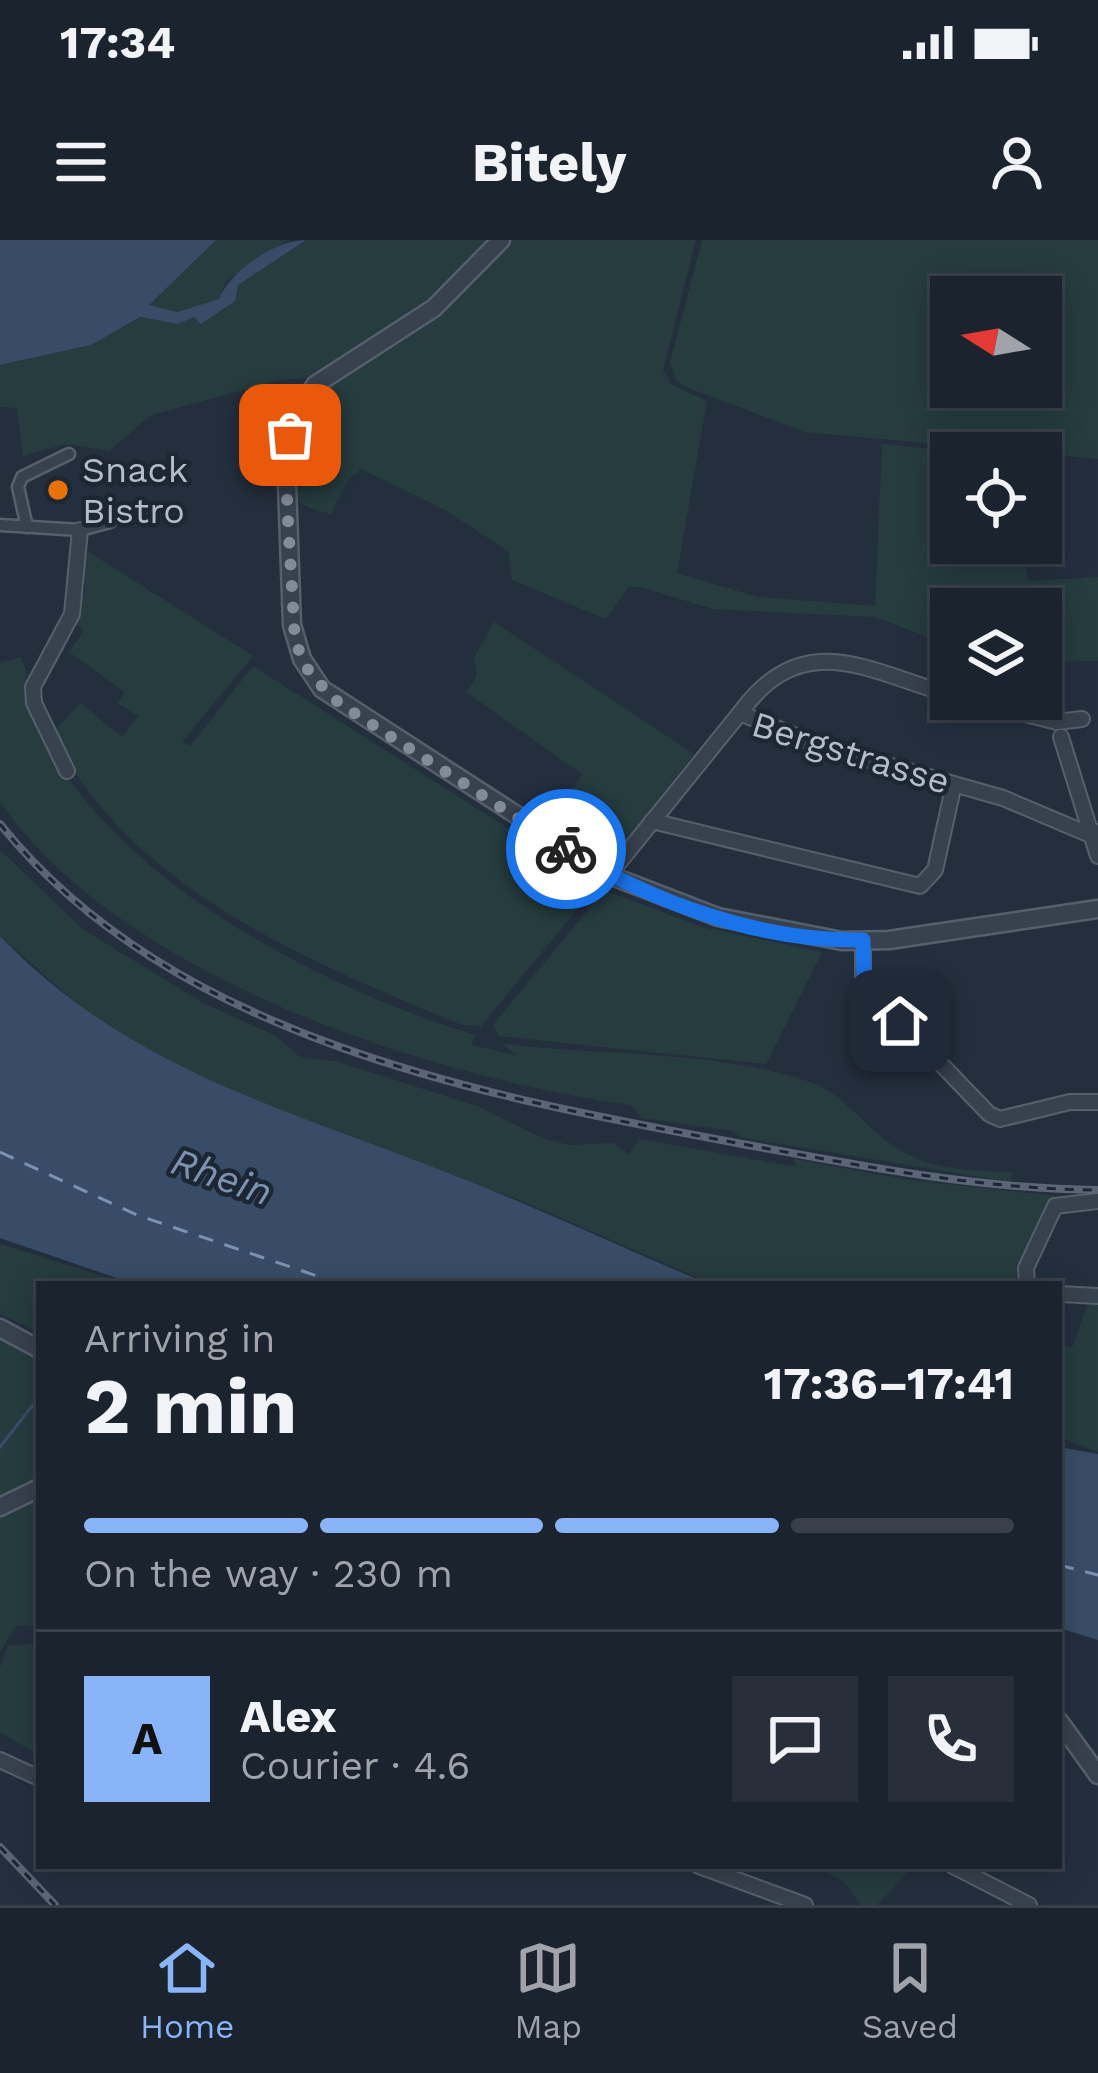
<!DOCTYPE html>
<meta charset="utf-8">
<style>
body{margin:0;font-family:"Work Sans",sans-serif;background:#282f3a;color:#f1f3f6;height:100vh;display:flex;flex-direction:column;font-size:45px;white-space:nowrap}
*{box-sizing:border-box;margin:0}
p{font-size:39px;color:#a0a4aa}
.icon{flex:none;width:66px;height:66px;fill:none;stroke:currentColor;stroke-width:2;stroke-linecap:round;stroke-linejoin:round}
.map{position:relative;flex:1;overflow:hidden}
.sheet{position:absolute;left:36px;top:1041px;width:1026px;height:588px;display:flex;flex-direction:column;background:#1b232e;border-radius:0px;box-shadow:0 6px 30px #0003,0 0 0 3px #39404a}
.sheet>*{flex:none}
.needle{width:78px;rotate:281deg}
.tools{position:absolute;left:930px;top:36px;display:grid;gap:24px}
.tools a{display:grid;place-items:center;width:132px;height:132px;border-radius:0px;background:#1b232e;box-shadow:0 6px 30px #0003,0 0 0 3px #39404a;font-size:60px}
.pin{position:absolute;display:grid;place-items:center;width:102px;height:102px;color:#fff;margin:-51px;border-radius:24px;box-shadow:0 6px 18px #0006}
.courier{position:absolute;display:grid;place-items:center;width:120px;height:120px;margin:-60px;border:9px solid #1a73e8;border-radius:50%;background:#fff;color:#222;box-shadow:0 3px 15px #0007}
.summary em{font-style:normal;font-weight:700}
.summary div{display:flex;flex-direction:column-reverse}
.summary{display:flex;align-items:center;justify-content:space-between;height:204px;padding:0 48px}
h1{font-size:78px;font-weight:700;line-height:90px}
.bar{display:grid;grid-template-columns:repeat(4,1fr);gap:18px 12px;align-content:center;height:144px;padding:0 48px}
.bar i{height:15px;border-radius:9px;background:#39404a}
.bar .active{background:#8ab4f8}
.bar p{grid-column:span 4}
.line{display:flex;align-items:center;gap:30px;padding:0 48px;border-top:3px solid #39404a}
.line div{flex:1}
.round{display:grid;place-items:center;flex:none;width:126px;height:126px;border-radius:0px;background:#282f3a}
.status{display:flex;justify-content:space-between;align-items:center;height:84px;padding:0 60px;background:#1b232e;direction:ltr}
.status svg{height:33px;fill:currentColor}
header{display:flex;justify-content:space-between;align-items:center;height:156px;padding:0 48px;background:#1b232e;font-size:54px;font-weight:700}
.menu{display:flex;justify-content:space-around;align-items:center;height:168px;border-top:3px solid #39404a;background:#1b232e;font-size:33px;color:#a0a4aa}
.menu a{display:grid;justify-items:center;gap:6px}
.menu .active{color:#8ab4f8}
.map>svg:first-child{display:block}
.green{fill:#263c3f;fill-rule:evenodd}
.water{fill:#394c67}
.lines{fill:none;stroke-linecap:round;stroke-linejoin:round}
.stream{stroke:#394c67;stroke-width:3}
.ferry{stroke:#7c92b1;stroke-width:3;stroke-dasharray:15 12;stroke-linecap:butt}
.pedestrian-casing{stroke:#565f6c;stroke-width:15}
.minor-casing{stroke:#565f6c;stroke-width:18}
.tertiary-casing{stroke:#565f6c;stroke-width:21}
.pedestrian{stroke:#38414e;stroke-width:10}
.minor{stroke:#38414e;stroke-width:14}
.tertiary{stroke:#38414e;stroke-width:16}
.rail-casing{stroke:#5a6575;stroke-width:8}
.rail{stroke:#1d2633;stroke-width:3;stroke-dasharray:9;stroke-linecap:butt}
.done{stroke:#828b98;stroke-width:12;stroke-dasharray:0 21.6}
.route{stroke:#1a73e8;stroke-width:15}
.food-dot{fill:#e8710a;stroke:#1d2633;stroke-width:4.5}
.labels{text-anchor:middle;stroke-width:9;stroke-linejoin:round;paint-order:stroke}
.poi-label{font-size:36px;fill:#b4bcc9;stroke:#1d2633;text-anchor:start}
.street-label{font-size:36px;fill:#b4bcc9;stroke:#1d2633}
.water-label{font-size:39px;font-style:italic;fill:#7c92b1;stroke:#1d2633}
</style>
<div class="status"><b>17:34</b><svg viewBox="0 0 49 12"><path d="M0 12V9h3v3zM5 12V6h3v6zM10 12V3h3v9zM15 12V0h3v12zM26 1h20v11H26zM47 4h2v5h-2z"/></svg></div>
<header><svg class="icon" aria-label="menu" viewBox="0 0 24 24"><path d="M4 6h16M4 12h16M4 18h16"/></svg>Bitely<svg class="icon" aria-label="person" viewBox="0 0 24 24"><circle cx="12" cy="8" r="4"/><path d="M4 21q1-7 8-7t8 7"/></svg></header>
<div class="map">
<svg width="1098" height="1665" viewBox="0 0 1098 1665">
<rect width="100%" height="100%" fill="#242f3e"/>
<g class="green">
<polygon points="216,0 288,0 226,41 219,59 177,72 148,65"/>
<path d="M 306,0 L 696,0 L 663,131 L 672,145 L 707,161 L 677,333 L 758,357 L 875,366 L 882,204 L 971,213 L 951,213 L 951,303 L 1022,303 L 1028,341 L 1098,337 L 1098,421 L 1041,422 L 1041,369 L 951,369 L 951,406 L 875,377 L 713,369 L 640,347 L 629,347 L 606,379 L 512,340 L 508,311 L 445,270 L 361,229 L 347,241 L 331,274 C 321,271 303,269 297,258 C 278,222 312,160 338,136 L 280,140 L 151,175 L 109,211 L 66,204 L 23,216 L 17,168 L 0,167 L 0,125 L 91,105 L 140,77 L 178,84 L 194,77 L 202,84 L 238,45 Z"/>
<path d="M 702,0 L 1098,0 L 1098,219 L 805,192 L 686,147 L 677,141 L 670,123 ZM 951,57 L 1041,57 L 1041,147 L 951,147 Z"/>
<path d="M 84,309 L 253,416 L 182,502 L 190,506 L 253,426 L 597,645 L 481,786 L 462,785 C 307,720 133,651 52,494 L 80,463 L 122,497 L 138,476 L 118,463 L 125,452 L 69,412 L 84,391 L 74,382 L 85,351 Z"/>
<polygon points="494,382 694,514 617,613 596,616 553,584 582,534 466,452 477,436 474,418"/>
<path d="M 21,417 C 34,448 32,480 51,511 C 130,649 327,750 475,795 L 471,805 L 516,815 L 503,804 C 601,816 712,810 807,841 C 841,852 861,882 888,902 C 924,930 968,931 1012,932 L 1010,942 L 740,897 L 732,891 L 642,878 L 631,865 C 428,837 122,737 0,562 L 0,423 Z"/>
<polygon points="0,610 84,690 205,764 276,796 301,818 335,821 477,866 542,898 569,905 612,903 629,914 639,899 796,927 794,919 909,940 1056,956 1012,1044 712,1044 522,961 253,863 183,830 94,778 0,696"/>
<polygon points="604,650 702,687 822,712 766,824 499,796 493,785"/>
<polygon points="0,1004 105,1037 120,1044 39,1044 39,1092 0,1074"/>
<polygon points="1090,1058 1098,1058 1098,1212 1059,1197 1059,1105 1072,1108"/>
<polygon points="0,1096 39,1118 39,1386 16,1386 0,1412"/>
<polygon points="39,1403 39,1515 0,1492 0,1428 8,1406"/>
<polygon points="817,1626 913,1626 877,1665 861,1665 845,1643"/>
</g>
<g class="water">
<path d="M 0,0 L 216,0 L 149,65 L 177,72 L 219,59 C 230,31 275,0 306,0 L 238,45 L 235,61 L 201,84 L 194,77 L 178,84 L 140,77 L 91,105 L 0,125 Z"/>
<path d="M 0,696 C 128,829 283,868 448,933 C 537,967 621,1008 709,1044 L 134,1044 L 0,998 Z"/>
<polygon points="1059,1207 1098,1214 1098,1400 1059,1388"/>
</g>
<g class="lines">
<polyline class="stream" points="0,1207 39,1157"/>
<g class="ferry">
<polyline points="0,912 137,975 341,1044"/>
<polyline points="1059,1325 1098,1335"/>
</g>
<g class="pedestrian-casing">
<g id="pedestrian">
<polyline points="0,285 80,290 110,282"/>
<polyline points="27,287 18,247 22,237 69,214"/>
</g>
</g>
<g class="minor-casing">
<g id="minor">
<polyline points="1044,438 1057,482"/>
<polyline points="966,459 1057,482 1082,479"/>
<path d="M 740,473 C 803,386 867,431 951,455"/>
<polyline points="1061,497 1098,616"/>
<polyline points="67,531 34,463 33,447 72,374 80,290"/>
<polyline points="652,581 920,646 935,630 954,544"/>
<polyline points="609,635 740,473 820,506 1003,558 1088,594 1098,592"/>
<polyline points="863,701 863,735 869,749 989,874 1000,879 1070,862 1098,862"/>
<polyline points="1027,1044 1026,1028 1055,966 1098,961"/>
<polyline points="1059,1054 1098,1056"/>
<polyline points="0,1520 39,1538"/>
<polyline points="699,1626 805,1665"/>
<polyline points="953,1626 1029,1665"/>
</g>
</g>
<g class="tertiary-casing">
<g id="tertiary">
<polyline points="501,0 434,68 315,145 296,175 287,244 292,385 302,419 322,449 609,635 718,677 842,701 889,700 1098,669"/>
<polyline points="0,1088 39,1109"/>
<polyline points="0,1267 39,1248"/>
<polyline points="1059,1481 1098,1535"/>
</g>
</g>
<use href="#pedestrian" class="pedestrian"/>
<use href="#minor" class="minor"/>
<use href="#tertiary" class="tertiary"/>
<g class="rail-casing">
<g id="rail">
<path d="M 0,584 C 172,798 482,856 737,903 C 857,925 976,949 1098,950"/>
<polyline points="0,1607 55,1665"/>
</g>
</g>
<use href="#rail" class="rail"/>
</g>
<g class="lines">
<polyline class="done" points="290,195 287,263 295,402 310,434 340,464 566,609"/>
<path class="route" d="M 566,609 C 653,663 761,702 863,700 L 864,741 L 900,781"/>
</g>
<circle class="food-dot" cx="58" cy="250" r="12"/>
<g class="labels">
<g class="poi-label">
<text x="82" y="242">Snack<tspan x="82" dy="41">Bistro</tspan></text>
</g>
<g class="street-label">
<text transform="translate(851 512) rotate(17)" y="13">Bergstrasse</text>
</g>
<g class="water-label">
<text transform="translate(222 936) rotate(19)" y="14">Rhein</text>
</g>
</g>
</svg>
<div class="tools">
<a><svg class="needle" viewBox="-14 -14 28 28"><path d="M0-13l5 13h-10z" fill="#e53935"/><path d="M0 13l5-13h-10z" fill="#a0a4aa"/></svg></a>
<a><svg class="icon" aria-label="locate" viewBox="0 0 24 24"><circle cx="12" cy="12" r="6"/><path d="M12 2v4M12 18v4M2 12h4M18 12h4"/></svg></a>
<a><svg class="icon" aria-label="layers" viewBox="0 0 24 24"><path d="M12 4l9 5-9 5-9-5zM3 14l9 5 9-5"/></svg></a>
</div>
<div class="pin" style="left:290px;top:195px;background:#ea580c"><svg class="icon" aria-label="bag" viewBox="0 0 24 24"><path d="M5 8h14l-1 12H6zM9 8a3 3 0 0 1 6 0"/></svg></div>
<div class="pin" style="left:900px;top:781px;background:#1f2937"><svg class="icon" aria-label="home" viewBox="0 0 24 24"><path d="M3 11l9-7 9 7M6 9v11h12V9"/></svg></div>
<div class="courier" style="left:566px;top:609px"><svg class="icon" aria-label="bike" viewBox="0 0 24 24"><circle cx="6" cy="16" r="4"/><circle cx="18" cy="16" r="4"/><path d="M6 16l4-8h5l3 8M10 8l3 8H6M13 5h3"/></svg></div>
<section class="sheet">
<div class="summary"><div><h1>2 min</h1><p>Arriving in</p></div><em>17:36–17:41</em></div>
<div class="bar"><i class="active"></i><i class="active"></i><i class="active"></i><i></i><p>On the way · 230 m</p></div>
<div class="line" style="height:216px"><b class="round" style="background:#8ab4f8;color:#111">A</b><div><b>Alex</b><p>Courier · 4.6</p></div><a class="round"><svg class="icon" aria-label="chat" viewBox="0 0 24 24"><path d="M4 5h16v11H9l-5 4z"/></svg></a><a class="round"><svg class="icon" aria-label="phone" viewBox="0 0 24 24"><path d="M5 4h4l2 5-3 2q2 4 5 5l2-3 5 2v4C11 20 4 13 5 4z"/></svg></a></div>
</section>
</div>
<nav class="menu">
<a class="active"><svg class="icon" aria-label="home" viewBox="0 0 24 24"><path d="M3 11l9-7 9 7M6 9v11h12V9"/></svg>Home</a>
<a><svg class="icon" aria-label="map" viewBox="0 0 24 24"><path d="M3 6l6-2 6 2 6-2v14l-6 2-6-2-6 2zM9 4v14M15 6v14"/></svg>Map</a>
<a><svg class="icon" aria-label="saved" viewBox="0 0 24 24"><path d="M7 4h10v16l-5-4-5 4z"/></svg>Saved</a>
</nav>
